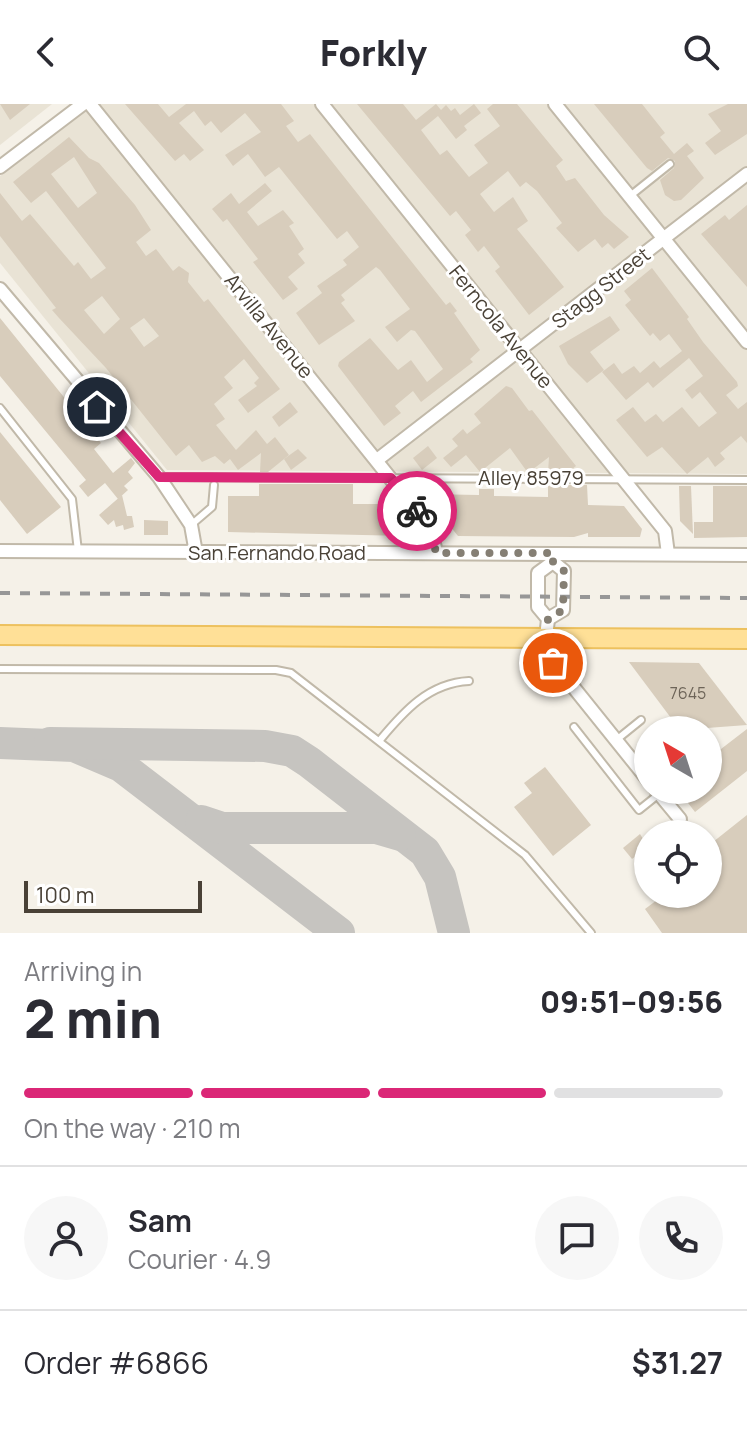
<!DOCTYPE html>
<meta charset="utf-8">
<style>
body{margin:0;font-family:Manrope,sans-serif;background:#f7f7f7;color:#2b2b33;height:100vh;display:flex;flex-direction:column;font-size:30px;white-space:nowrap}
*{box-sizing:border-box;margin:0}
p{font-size:26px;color:#7c7c81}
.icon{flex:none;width:44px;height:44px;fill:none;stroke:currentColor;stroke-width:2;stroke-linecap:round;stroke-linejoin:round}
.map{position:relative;height:829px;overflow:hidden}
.sheet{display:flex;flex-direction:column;background:#fff;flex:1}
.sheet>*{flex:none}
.needle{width:52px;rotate:321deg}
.tools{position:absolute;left:634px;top:612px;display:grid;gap:16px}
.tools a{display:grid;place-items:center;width:88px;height:88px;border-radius:50%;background:#fff;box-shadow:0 2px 6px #0004;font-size:40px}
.scale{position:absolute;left:24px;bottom:20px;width:178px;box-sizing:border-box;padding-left:8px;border:4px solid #494136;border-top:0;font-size:22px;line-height:28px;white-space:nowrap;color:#494136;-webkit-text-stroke:6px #fff;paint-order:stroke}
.pin{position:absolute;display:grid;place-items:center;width:68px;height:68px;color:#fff;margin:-34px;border:4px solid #fff;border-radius:50%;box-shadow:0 2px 8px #0007}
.courier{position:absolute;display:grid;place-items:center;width:80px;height:80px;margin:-40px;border:6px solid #db2777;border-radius:50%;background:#fff;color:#222;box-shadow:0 2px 10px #0007}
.overview em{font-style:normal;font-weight:800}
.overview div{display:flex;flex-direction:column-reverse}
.overview{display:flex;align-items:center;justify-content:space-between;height:136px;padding:0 24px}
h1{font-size:52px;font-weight:800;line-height:60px}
.bar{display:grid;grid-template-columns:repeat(4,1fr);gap:12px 8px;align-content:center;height:96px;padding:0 24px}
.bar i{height:10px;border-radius:6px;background:#e1e1e2}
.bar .current{background:#db2777}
.bar p{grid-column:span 4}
.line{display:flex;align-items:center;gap:20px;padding:0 24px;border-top:2px solid #e1e1e2}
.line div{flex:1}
.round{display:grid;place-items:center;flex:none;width:84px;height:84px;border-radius:42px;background:#f7f7f7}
header{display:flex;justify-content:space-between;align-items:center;height:104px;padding:0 24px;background:#fff;font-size:36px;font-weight:800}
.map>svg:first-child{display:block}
.residential{fill:#e9e3d5}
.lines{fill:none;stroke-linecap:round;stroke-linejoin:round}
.taxiway{stroke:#c6c4c0;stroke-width:32}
.building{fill:#d8cdbc;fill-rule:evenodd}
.lane-casing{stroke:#c1b9a9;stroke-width:10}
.street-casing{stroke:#c1b9a9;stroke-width:16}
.primary-casing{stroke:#edc15e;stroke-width:22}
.lane{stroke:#fff;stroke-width:6}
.street{stroke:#fff;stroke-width:12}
.primary{stroke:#ffe097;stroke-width:18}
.rail{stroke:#979797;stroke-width:4;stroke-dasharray:10 10;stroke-linecap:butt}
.done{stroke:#857f74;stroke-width:8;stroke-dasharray:0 14.4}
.route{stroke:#db2777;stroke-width:10}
.labels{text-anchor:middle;stroke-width:6;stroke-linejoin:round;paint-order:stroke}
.number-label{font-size:16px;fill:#6d6458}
.street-label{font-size:20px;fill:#494136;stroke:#fff}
</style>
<header><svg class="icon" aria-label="back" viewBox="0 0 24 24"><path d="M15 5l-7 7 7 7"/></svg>Forkly<svg class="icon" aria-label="search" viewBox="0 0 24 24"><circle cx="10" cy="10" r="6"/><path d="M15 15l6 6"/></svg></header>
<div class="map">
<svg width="747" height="829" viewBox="0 0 747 829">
<rect width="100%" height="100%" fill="#f5f1e8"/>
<g class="residential">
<polygon points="0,0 52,0 0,41"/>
<polygon points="95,0 747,0 747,370 167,366 0,159 0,72"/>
</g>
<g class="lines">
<g class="taxiway">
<polyline points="0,639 74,642 121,662 339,829"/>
<polyline points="50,639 265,642 292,647 309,658 425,748 440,773 454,829"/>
<polyline points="201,717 222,724 376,724 400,731"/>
</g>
</g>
<g class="building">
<polygon points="0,0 30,0 10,16"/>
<polygon points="125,0 158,0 169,13 186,0 281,0 294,17 286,22 298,38 310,30 446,201 450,198 457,207 454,209 480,246 470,255 473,258 421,298 413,287 395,302 401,309 384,322 338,262 339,258 370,234 398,266 411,256 427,278 443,265 415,227 411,226 397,238 385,223 410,205 380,166 376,163 341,191 345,196 341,199 355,217 319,241 296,209 322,189 317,182 347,161 343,156 359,143 347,127 337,135 279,63 265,73 248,50 233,62 225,51 261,28 245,9 221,29 211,17 205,22 194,7 179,19 204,46 190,57 184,50 175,57"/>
<polygon points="357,0 403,0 416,16 436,0 441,6 446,1 451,7 455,4 460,11 474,0 481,9 464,22 467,26 456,35 438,12 421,26 440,51 447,46 469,73 488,59 474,41 500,22 487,5 493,0 517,0 563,56 556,62 566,77 575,74 604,111 629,133 614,145 608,139 602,144 595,135 578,148 556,124 562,119 537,87 526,78 520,83 508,67 480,90 494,108 513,93 528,117 517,125 564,183 529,211 495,167 500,163 484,142 478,148 465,131 471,126 456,107 450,112"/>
<polygon points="594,0 642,0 665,29 660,33 674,50 687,39 694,47 687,52 704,74 681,96 674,97 665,91 660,76 674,64 675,57 668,54 652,67 647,64"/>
<polygon points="728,0 747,0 747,30 715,51 705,39 721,27 708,10"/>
<path d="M 69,33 L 89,54 L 99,59 L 135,101 L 151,126 L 136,138 L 146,152 L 156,145 L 173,167 L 179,162 L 189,169 L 188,178 L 204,198 L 208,195 L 280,285 L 248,309 L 238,296 L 257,282 L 254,279 L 259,274 L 244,255 L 224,273 L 233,284 L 214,300 L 225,315 L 216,321 L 236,346 L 256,326 L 267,340 L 275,333 L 289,351 L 268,368 L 260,368 L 261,349 L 238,366 L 230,355 L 224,360 L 215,352 L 202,358 L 189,341 L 176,352 L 106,264 L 59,214 L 52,206 L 56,204 L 0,132 L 0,89 L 22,117 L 30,110 L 74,162 L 78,158 L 91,175 L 106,164 L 46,87 L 31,99 L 13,78 ZM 74,53 L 97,89 L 78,104 L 51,70 ZM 102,192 L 120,215 L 104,230 L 84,206 ZM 144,214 L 159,232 L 144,243 L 130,224 Z"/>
<polygon points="265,79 272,87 247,108 258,122 283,106 294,119 289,122 304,145 298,150 305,159 288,173 298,185 283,196 253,158 258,155 227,115 223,118 212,105 231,89 239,100"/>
<polygon points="747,101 747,183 701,130 725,111 729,116"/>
<polygon points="652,164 689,213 687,215 703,238 737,278 738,282 726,291 738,305 747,298 747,339 741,332 720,349 725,355 715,363 708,353 687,370 662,343 647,353 616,316 633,303 645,318 656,310 663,318 682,303 699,323 717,309 700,288 692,295 685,286 703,272 689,254 653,284 648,278 626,296 602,268 614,259 622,270 634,262 640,269 654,257 660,264 682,247 669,230 660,237 653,229 650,232 625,201 631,196 624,187"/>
<polygon points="610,212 620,226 590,248 604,266 587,279 568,260 559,242"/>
<polygon points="0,214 101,339 94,345 113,369 131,354 135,359 128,368 133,374 124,382 128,386 118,395 105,379 88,393 79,382 86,376 0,272"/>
<polygon points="506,282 512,284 529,307 532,306 576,362 567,369 548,369 549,353 528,369 510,344 480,368 466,351 451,363 443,354 458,342 452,335 463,325 467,330 481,319 474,310"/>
<polygon points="290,298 298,308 279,323 272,313"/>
<polygon points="0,328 61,403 27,430 0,396"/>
<polygon points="428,342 437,354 422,366 413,354"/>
<polygon points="298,345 307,354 291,366 284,355"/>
<polygon points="259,380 353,380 353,400 390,400 409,424 406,432 228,428 228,392 259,392"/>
<polygon points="548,381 587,381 588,401 624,402 642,425 640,433 588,433 588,429 574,433 458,432 424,390 479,391 479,385 494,385 494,392 548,393"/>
<polygon points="679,382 691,382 693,430 680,417"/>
<polygon points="713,382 747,382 747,433 694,434 694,418 713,418"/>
<polygon points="122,391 127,412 132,412 134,423 124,426 123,421 116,423 114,416 108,421 99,411"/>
<polygon points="144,416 168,417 168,431 144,431"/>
<polygon points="629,558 699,559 747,621 680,626"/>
<polygon points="747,625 747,667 695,708 678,686 708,686 708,655"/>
<polygon points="545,663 591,721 553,752 514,703 532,689 524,679"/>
<polygon points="747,711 747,829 662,829 645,805 665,790 708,790 708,748 716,742 713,738"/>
<polygon points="640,730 648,743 632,755 623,744"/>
</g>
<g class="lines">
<g class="lane-casing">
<g id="lane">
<polyline points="630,92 670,60"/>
<polyline points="0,304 72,395 78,447"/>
<polyline points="159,373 747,376"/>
<polyline points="191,421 212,403 214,381"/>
<polyline points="0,565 276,566 291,569 525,751 591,829"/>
<polyline points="574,623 639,706 659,690"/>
<path d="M 380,636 C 404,607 429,579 469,577"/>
<polyline points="615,637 641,616"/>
<polyline points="680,715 691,730"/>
</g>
</g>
<g class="street-casing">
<g id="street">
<polyline points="90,0 431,425 436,449"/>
<polyline points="322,0 665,427 668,450"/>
<polyline points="555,0 747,238"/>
<polyline points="0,63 83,0"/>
<polyline points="0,185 159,373 191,421 196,449"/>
<polyline points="377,356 747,70"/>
<polyline points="0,447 747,451"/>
<polyline points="553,458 538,469 538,503 548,515 546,534 550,554 648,676"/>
<polyline points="548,515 563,506 564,467 553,458"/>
<polyline points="656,686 680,715"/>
</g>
</g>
<g class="primary-casing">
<polyline id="primary" points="0,531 747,535"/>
</g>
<use href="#lane" class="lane"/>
<use href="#street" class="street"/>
<use href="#primary" class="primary"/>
<polyline class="rail" points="0,489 747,494"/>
</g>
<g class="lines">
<polyline class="done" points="417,407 431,425 436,449 553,449 553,458 564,467 563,506 548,515 546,534 553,559"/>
<polyline class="route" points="97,303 159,373 391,374 417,407"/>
</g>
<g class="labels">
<g class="number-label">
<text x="688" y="595">7645</text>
</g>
<g class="street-label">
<text transform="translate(601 184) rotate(-38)" y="7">Stagg Street</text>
<text transform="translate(269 222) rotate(51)" y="7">Arvilla Avenue</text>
<text transform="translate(501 223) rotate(51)" y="7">Ferncola Avenue</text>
<text x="531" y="381">Alley 85979</text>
<text x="277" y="456">San Fernando Road</text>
</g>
</g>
</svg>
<div class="tools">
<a><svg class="needle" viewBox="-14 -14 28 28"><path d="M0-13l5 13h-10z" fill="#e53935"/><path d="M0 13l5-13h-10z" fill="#7c7c81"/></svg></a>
<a><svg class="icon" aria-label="locate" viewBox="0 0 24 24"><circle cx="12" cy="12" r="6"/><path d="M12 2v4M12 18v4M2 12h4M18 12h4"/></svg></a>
</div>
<div class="scale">100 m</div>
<div class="pin" style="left:553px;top:559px;background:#ea580c"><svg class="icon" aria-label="bag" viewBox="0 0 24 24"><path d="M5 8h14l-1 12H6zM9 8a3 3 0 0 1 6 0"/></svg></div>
<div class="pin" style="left:97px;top:303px;background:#1f2937"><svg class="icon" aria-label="home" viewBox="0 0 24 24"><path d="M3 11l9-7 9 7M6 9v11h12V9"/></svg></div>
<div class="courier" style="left:417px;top:407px"><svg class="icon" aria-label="bike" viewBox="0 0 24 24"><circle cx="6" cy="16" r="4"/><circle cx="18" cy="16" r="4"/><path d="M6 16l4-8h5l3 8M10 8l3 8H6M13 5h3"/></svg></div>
</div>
<section class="sheet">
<div class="overview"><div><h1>2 min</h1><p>Arriving in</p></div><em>09:51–09:56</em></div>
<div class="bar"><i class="current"></i><i class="current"></i><i class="current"></i><i></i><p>On the way · 210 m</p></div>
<div class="line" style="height:144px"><a class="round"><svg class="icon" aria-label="person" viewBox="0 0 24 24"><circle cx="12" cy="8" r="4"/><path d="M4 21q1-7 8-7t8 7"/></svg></a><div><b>Sam</b><p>Courier · 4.9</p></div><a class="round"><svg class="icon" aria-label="chat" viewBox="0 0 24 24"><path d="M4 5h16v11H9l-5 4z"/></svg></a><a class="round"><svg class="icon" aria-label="phone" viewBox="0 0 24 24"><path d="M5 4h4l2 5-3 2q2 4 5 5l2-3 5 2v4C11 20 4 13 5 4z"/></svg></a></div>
<div class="line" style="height:104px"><div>Order #6866</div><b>$31.27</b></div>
</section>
